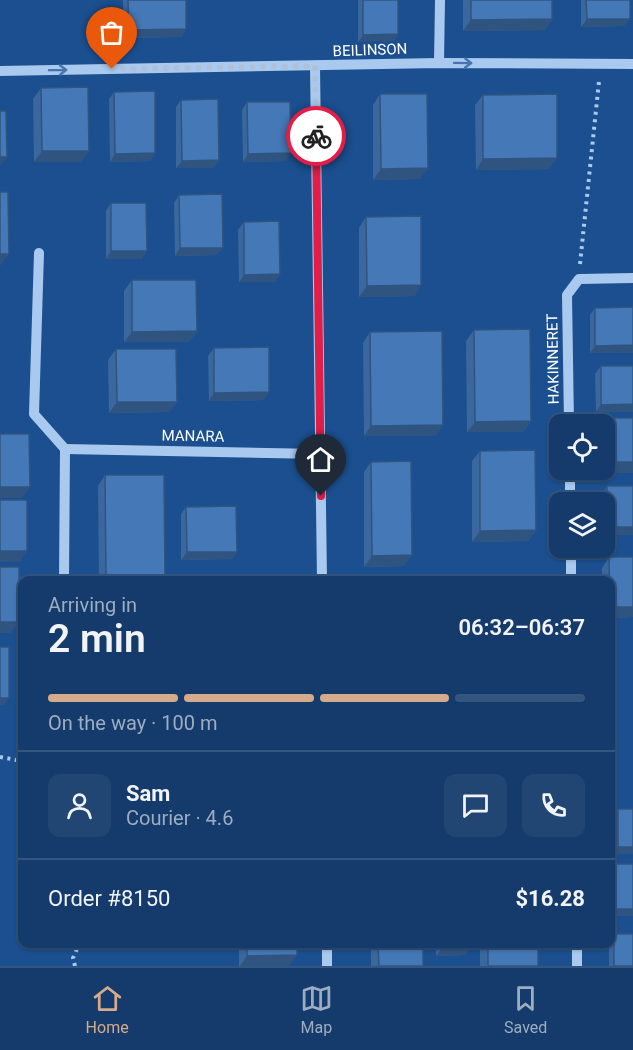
<!DOCTYPE html>
<meta charset="utf-8">
<style>
body{margin:0;font-family:Roboto,sans-serif;background:#214673;color:#f1f3f6;height:100vh;display:flex;flex-direction:column;font-size:22px;white-space:nowrap}
*{box-sizing:border-box;margin:0}
p{font-size:20px;color:#9dadc1}
.icon{flex:none;width:33px;height:33px;fill:none;stroke:currentColor;stroke-width:2;stroke-linecap:round;stroke-linejoin:round}
.map{position:relative;flex:1;overflow:hidden}
.panel{position:absolute;left:18px;top:576px;width:597px;height:372px;display:flex;flex-direction:column;background:#143b6b;border-radius:12px;box-shadow:0 2px 4px #0004,0 0 0 2px #33557e}
.panel>*{flex:none}
.buttons{position:absolute;left:549px;top:414px;display:grid;gap:12px}
.buttons a{display:grid;place-items:center;width:66px;height:66px;border-radius:12px;background:#143b6b;box-shadow:0 2px 4px #0004,0 0 0 2px #33557e;font-size:30px}
.pin{position:absolute;display:grid;place-items:center;width:51px;height:51px;color:#fff;margin:-62px -26px;border-radius:50% 50% 50% 0;rotate:-45deg;box-shadow:0 0 6px #0007}
.pin .icon{rotate:45deg}
.courier{position:absolute;display:grid;place-items:center;width:60px;height:60px;margin:-30px;border:4px solid #e11d48;border-radius:50%;background:#fff;color:#222;box-shadow:0 2px 8px #0007}
.overview em{font-style:normal;font-weight:600}
.overview div{display:flex;flex-direction:column-reverse}
.overview{display:flex;align-items:center;justify-content:space-between;height:102px;padding:0 30px}
h1{font-size:39px;font-weight:600;line-height:45px}
.bar{display:grid;grid-template-columns:repeat(4,1fr);gap:9px 6px;align-content:center;height:72px;padding:0 30px}
.bar i{height:8px;border-radius:4px;background:#33557e}
.bar .active{background:#d6ab8b}
.bar p{grid-column:span 4}
.line{display:flex;align-items:center;gap:15px;padding:0 30px;border-top:2px solid #33557e}
.line div{flex:1}
.round{display:grid;place-items:center;flex:none;width:63px;height:63px;border-radius:12px;background:#214673}
.dock{display:flex;justify-content:space-around;align-items:center;height:84px;border-top:2px solid #33557e;background:#143b6b;font-size:16px;color:#9dadc1}
.dock a{display:grid;justify-items:center;gap:3px}
.dock .active{color:#d6ab8b}
.map>svg:first-child{display:block}
.lines{fill:none;stroke-linecap:round;stroke-linejoin:round}
.path{stroke:#a9c9ee;stroke-width:4;stroke-dasharray:3 4.5;stroke-linecap:butt}
.minor{stroke:#a9c9ee;stroke-width:10}
.wall{fill:#3a679d}
.shaded-wall{fill:#305480}
.building{fill:#4478b7;stroke:#305480;stroke-width:1.5}
.oneway{stroke:#4674ac}
.done{stroke:#afc1d8;stroke-width:6;stroke-dasharray:0 10.8}
.route{stroke:#e11d48;stroke-width:8}
.labels{text-anchor:middle;stroke-width:6;stroke-linejoin:round;paint-order:stroke}
.street-label{font-size:15px;fill:#fff;stroke:#1b4f8f}
</style>
<div class="map">
<svg width="633" height="966" viewBox="0 0 633 966">
<rect width="100%" height="100%" fill="#1b4f8f"/>
<g class="lines">
<g class="path">
<polyline points="580,264 599,81"/>
<polyline points="0,757 22,761"/>
<polyline points="75,966 73,958 79,944"/>
</g>
<g class="minor">
<polyline points="439,63 440,0"/>
<polyline points="315,67 322,580"/>
<polyline points="0,71 439,63 633,64"/>
<polyline points="39,253 34,414 65,449 64,580"/>
<polyline points="569,424 567,295 579,279 633,278"/>
<polyline points="65,449 320,454"/>
<polyline points="570,470 570,502"/>
<polyline points="571,548 571,580"/>
<polyline points="327,944 327,966"/>
<polyline points="577,944 577,966"/>
</g>
</g>
<g class="wall">
<polygon points="123,0 186,0 186,29 181,37 123,38"/>
<polygon points="358,0 398,0 398,34 393,42 358,42"/>
<polygon points="463,0 552,0 552,19 545,30 463,31"/>
<polygon points="581,0 630,0 624,26 581,27"/>
<polygon points="41,88 81,162 34,162 33,99"/>
<polygon points="114,92 155,153 150,161 110,162 109,99"/>
<polygon points="380,94 420,179 373,180 373,105"/>
<polygon points="483,95 549,169 476,170 475,105"/>
<polygon points="181,100 214,168 176,168 176,107"/>
<polygon points="247,102 286,161 243,162 242,110"/>
<polygon points="179,195 217,255 175,256 174,203"/>
<polygon points="111,203 147,251 141,259 106,259 106,211"/>
<polygon points="366,217 421,285 414,296 359,297 359,228"/>
<polygon points="244,222 280,274 274,282 239,282 238,230"/>
<polygon points="132,280 197,331 189,342 124,342 124,291"/>
<polygon points="633,307 633,353 590,353 590,315 595,308"/>
<polygon points="474,330 531,421 523,432 467,432 466,341"/>
<polygon points="370,332 443,425 435,436 364,436 363,343"/>
<polygon points="214,348 264,400 209,401 208,356"/>
<polygon points="116,349 177,402 169,412 109,413 108,360"/>
<polygon points="601,366 633,366 596,412 595,374"/>
<polygon points="607,418 633,473 600,473 600,470 604,470 604,424 603,424"/>
<polygon points="480,451 536,530 528,541 472,542 472,461"/>
<polygon points="371,462 404,566 364,567 364,472"/>
<polygon points="105,475 165,577 162,580 99,580 98,486"/>
<polygon points="607,486 633,535 604,535 604,502 602,502 602,494"/>
<polygon points="186,507 237,552 232,559 181,560 181,514"/>
<polygon points="609,557 633,617 610,618 610,580 602,580 602,568"/>
<polygon points="618,809 633,809 633,854 613,854 613,817"/>
<polygon points="615,864 633,916 610,916 610,871"/>
<polygon points="614,934 633,966 609,966 609,944 610,944 610,939"/>
<polygon points="239,944 297,944 289,966 239,966"/>
<rect x="371" y="944" width="52" height="22"/>
<polygon points="436,944 470,944 470,948 464,955 436,956"/>
<rect x="480" y="944" width="58" height="22"/>
</g>
<g class="shaded-wall">
<polygon points="552,19 545,30 463,31 471,20"/>
<polygon points="587,19 630,19 624,26 581,27"/>
<polygon points="186,29 181,37 123,38 129,30"/>
<polygon points="398,34 393,42 358,42 363,35"/>
<polygon points="42,151 89,151 81,162 34,162"/>
<polygon points="155,153 150,161 110,162 115,154"/>
<polygon points="291,153 286,161 243,162 248,154"/>
<polygon points="0,157 7,157 1,165 0,165"/>
<polygon points="557,158 549,169 476,170 483,159"/>
<polygon points="219,160 214,168 176,168 182,161"/>
<polygon points="428,168 420,179 373,180 381,169"/>
<polygon points="180,248 223,248 217,255 175,256"/>
<polygon points="111,251 147,251 141,259 106,259"/>
<polygon points="0,254 9,254 1,265 0,265"/>
<polygon points="280,274 274,282 239,282 244,275"/>
<polygon points="421,285 414,296 359,297 367,286"/>
<polygon points="197,331 189,342 124,342 132,332"/>
<polygon points="633,345 633,353 590,353 595,346"/>
<polygon points="269,392 264,400 209,401 214,393"/>
<polygon points="117,402 177,402 169,412 109,413"/>
<polygon points="633,404 633,412 596,412 601,405"/>
<polygon points="531,421 523,432 467,432 475,422"/>
<polygon points="443,425 435,436 364,436 371,426"/>
<polygon points="608,462 633,462 633,473 600,473 603,470 604,470 604,467"/>
<polygon points="0,487 30,487 22,498 0,498"/>
<polygon points="607,527 633,527 633,535 604,535 604,532"/>
<polygon points="536,530 528,541 472,542 480,531"/>
<polygon points="0,551 27,551 20,562 0,562"/>
<polygon points="187,552 237,552 232,559 181,560"/>
<polygon points="412,555 404,566 364,567 372,556"/>
<polygon points="106,577 165,577 162,580 104,580"/>
<polygon points="610,607 633,607 633,617 610,618"/>
<polygon points="0,622 19,622 11,633 0,633"/>
<polygon points="0,698 9,698 4,705 0,705"/>
<polygon points="618,847 633,847 633,854 613,854"/>
<polygon points="616,909 633,909 633,916 610,916"/>
<polygon points="442,948 470,948 464,955 436,956"/>
<polygon points="297,955 289,966 240,966 247,956"/>
</g>
<g class="building">
<polygon points="128,0 186,0 186,29 129,30"/>
<polygon points="363,0 398,0 398,34 363,35"/>
<polygon points="471,0 552,0 552,19 471,20"/>
<polygon points="586,0 630,0 630,19 587,19"/>
<polygon points="88,87 89,151 42,151 41,88"/>
<polygon points="155,91 155,153 115,154 114,92"/>
<polygon points="380,94 427,94 428,168 381,169"/>
<polygon points="557,94 557,158 483,159 483,95"/>
<polygon points="218,99 219,160 182,161 181,100"/>
<polygon points="247,102 290,102 291,153 248,154"/>
<polygon points="0,111 6,111 7,157 0,157"/>
<polygon points="0,192 8,192 9,254 0,254"/>
<polygon points="222,194 223,248 180,248 179,195"/>
<polygon points="111,203 146,203 147,251 111,251"/>
<polygon points="421,216 421,285 367,286 366,217"/>
<polygon points="279,221 280,274 244,275 244,222"/>
<polygon points="132,280 196,280 197,331 132,332"/>
<polygon points="633,307 633,345 595,346 595,308"/>
<polygon points="530,329 531,421 475,422 474,330"/>
<polygon points="442,331 443,425 371,426 370,332"/>
<polygon points="269,347 269,392 214,393 214,348"/>
<polygon points="116,349 176,349 177,402 117,402"/>
<polygon points="601,366 633,366 633,404 601,405"/>
<polygon points="607,418 633,418 633,462 608,462"/>
<polygon points="0,434 29,434 30,487 0,487"/>
<polygon points="535,450 536,530 480,531 480,451"/>
<polygon points="411,461 412,555 372,556 371,462"/>
<polygon points="105,475 164,475 165,577 106,577"/>
<rect x="607" y="486" width="26" height="41"/>
<rect x="0" y="500" width="27" height="51"/>
<polygon points="236,506 237,552 187,552 186,507"/>
<polygon points="609,557 633,557 633,607 610,607"/>
<rect x="0" y="567" width="19" height="55"/>
<polygon points="524,575 524,580 475,580 474,576"/>
<rect x="0" y="647" width="9" height="51"/>
<rect x="618" y="809" width="15" height="38"/>
<polygon points="615,864 633,864 633,909 616,909"/>
<rect x="614" y="934" width="19" height="32"/>
<polygon points="247,944 297,944 297,955 247,956"/>
<polygon points="378,944 423,944 423,966 379,966"/>
<rect x="442" y="944" width="28" height="4"/>
<rect x="488" y="944" width="50" height="22"/>
</g>
<defs><path id="oneway-shaft" d="M-6 0H5M1.5-3L5.5 0L1.5 3" fill="none" stroke-width="1.6" stroke-linecap="round" stroke-linejoin="round" transform="scale(1.5)"/></defs>
<g class="oneway">
<use href="#oneway-shaft" transform="translate(463 63) rotate(1)"/>
<use href="#oneway-shaft" transform="translate(58 70) rotate(-1)"/>
</g>
<g class="lines">
<polyline class="done" points="112,69 315,66 316,136"/>
<polyline class="route" points="316,136 321,496"/>
</g>
<g class="labels">
<g class="street-label">
<text transform="translate(370 50) rotate(-2)" y="5">BEILINSON</text>
<text transform="translate(553 359) rotate(-91)" y="5">HAKINNERET</text>
<text transform="translate(193 436) rotate(1)" y="5">MANARA</text>
</g>
</g>
</svg>
<div class="buttons">
<a><svg class="icon" aria-label="locate" viewBox="0 0 24 24"><circle cx="12" cy="12" r="6"/><path d="M12 2v4M12 18v4M2 12h4M18 12h4"/></svg></a>
<a><svg class="icon" aria-label="layers" viewBox="0 0 24 24"><path d="M12 4l9 5-9 5-9-5zM3 14l9 5 9-5"/></svg></a>
</div>
<div class="pin" style="left:112px;top:69px;background:#ea580c"><svg class="icon" aria-label="bag" viewBox="0 0 24 24"><path d="M5 8h14l-1 12H6zM9 8a3 3 0 0 1 6 0"/></svg></div>
<div class="pin" style="left:321px;top:496px;background:#1f2937"><svg class="icon" aria-label="home" viewBox="0 0 24 24"><path d="M3 11l9-7 9 7M6 9v11h12V9"/></svg></div>
<div class="courier" style="left:316px;top:136px"><svg class="icon" aria-label="bike" viewBox="0 0 24 24"><circle cx="6" cy="16" r="4"/><circle cx="18" cy="16" r="4"/><path d="M6 16l4-8h5l3 8M10 8l3 8H6M13 5h3"/></svg></div>
<section class="panel">
<div class="overview"><div><h1>2 min</h1><p>Arriving in</p></div><em>06:32–06:37</em></div>
<div class="bar"><i class="active"></i><i class="active"></i><i class="active"></i><i></i><p>On the way · 100 m</p></div>
<div class="line" style="height:108px"><a class="round"><svg class="icon" aria-label="person" viewBox="0 0 24 24"><circle cx="12" cy="8" r="4"/><path d="M4 21q1-7 8-7t8 7"/></svg></a><div><b>Sam</b><p>Courier · 4.6</p></div><a class="round"><svg class="icon" aria-label="chat" viewBox="0 0 24 24"><path d="M4 5h16v11H9l-5 4z"/></svg></a><a class="round"><svg class="icon" aria-label="phone" viewBox="0 0 24 24"><path d="M5 4h4l2 5-3 2q2 4 5 5l2-3 5 2v4C11 20 4 13 5 4z"/></svg></a></div>
<div class="line" style="height:78px"><div>Order #8150</div><b>$16.28</b></div>
</section>
</div>
<nav class="dock">
<a class="active"><svg class="icon" aria-label="home" viewBox="0 0 24 24"><path d="M3 11l9-7 9 7M6 9v11h12V9"/></svg>Home</a>
<a><svg class="icon" aria-label="map" viewBox="0 0 24 24"><path d="M3 6l6-2 6 2 6-2v14l-6 2-6-2-6 2zM9 4v14M15 6v14"/></svg>Map</a>
<a><svg class="icon" aria-label="saved" viewBox="0 0 24 24"><path d="M7 4h10v16l-5-4-5 4z"/></svg>Saved</a>
</nav>
